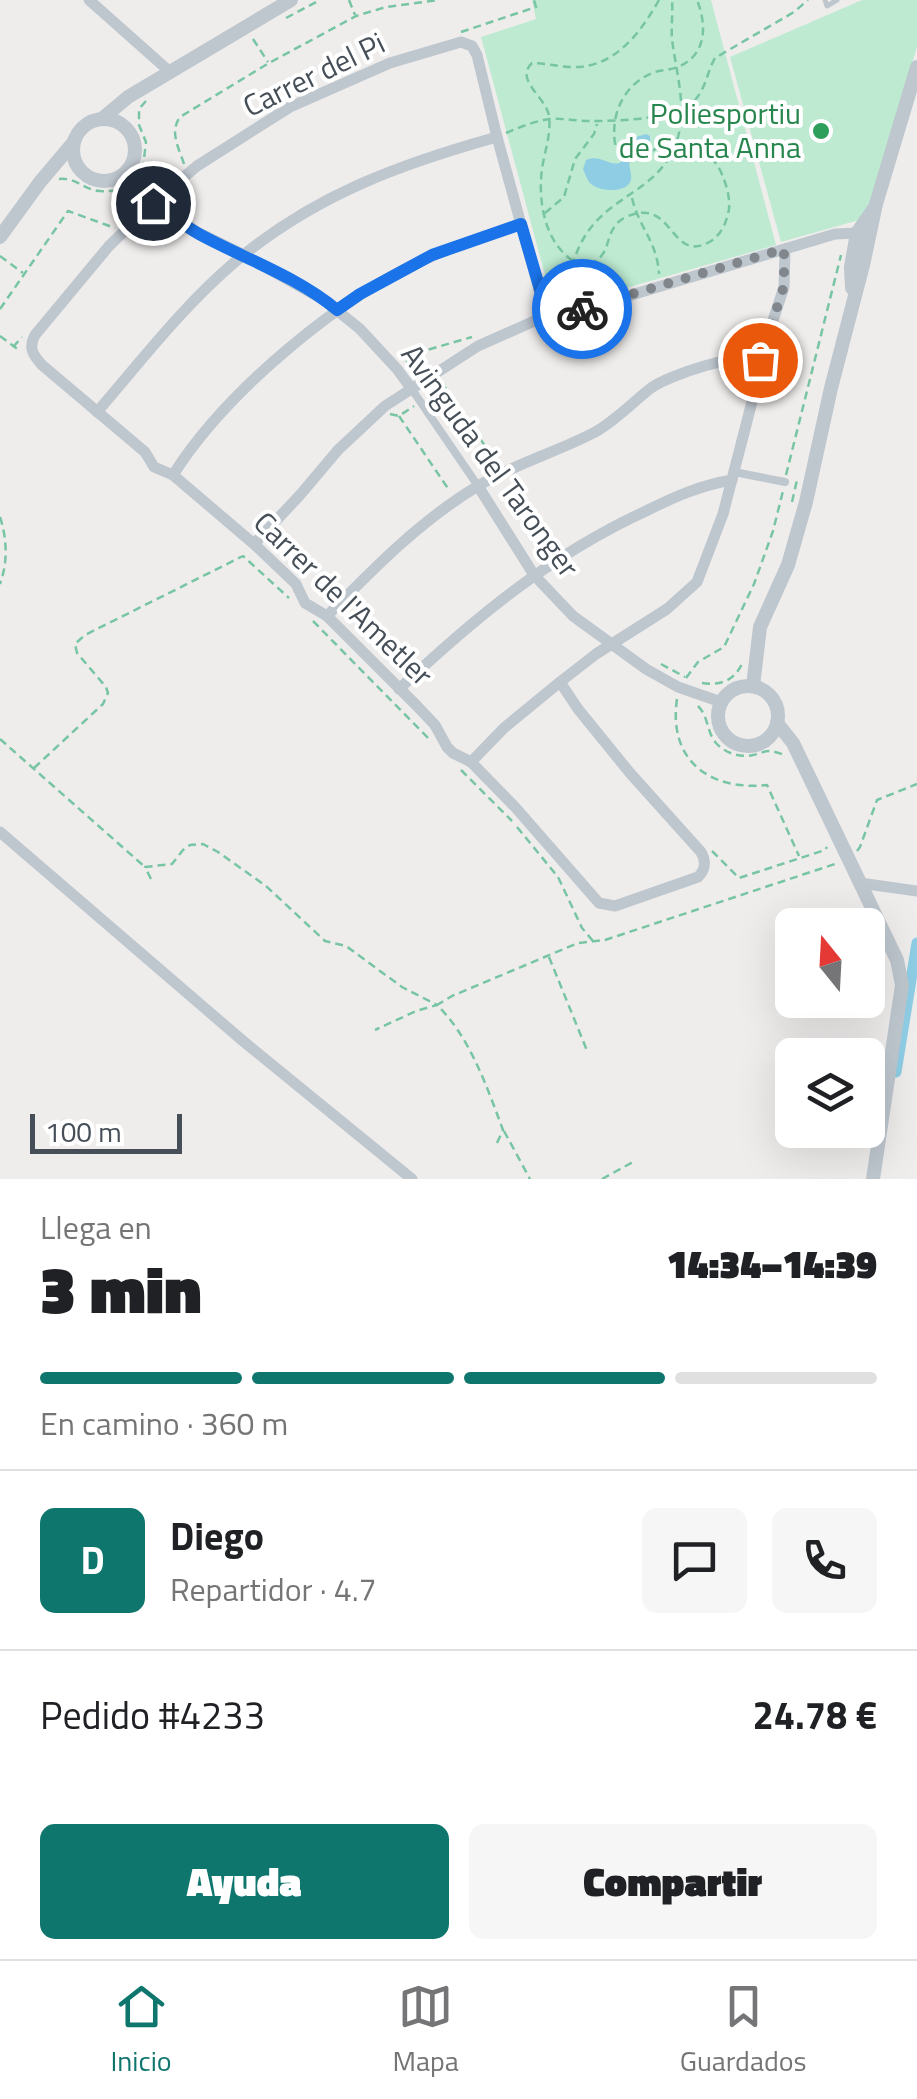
<!DOCTYPE html>
<html lang="es">
<meta charset="utf-8">
<style>
body{margin:0;font-family:"Titillium Web",sans-serif;background:#f6f6f6;color:#202124;height:100vh;display:flex;flex-direction:column;font-size:38px;white-space:nowrap}
*{box-sizing:border-box;margin:0}
p{font-size:32px;color:#757577}
.icon{flex:none;width:55px;height:55px;fill:none;stroke:currentColor;stroke-width:2;stroke-linecap:round;stroke-linejoin:round}
.map{position:relative;height:1179px;overflow:hidden}
.sheet{display:flex;flex-direction:column;background:#fff;flex:1}
.sheet>*{flex:none}
.needle{width:65px;rotate:342deg}
.tools{position:absolute;left:775px;top:908px;display:grid;gap:20px}
.tools a{display:grid;place-items:center;width:110px;height:110px;border-radius:15px;background:#fff;box-shadow:0 10px 40px #0002;font-size:50px}
.scale{position:absolute;left:30px;bottom:25px;width:152px;box-sizing:border-box;padding-left:10px;border:5px solid #464f58;border-top:0;font-size:28px;line-height:35px;white-space:nowrap;color:#464f58;-webkit-text-stroke:8px #fff;paint-order:stroke}
.pin{position:absolute;display:grid;place-items:center;width:85px;height:85px;color:#fff;margin:-42px;border:5px solid #fff;border-radius:50%;box-shadow:0 2px 10px #0007}
.courier{position:absolute;display:grid;place-items:center;width:100px;height:100px;margin:-50px;border:8px solid #1a73e8;border-radius:50%;background:#fff;color:#222;box-shadow:0 2px 12px #0007}
.head em{font-style:normal;font-weight:800}
.head div{display:flex;flex-direction:column-reverse}
.head{display:flex;align-items:center;justify-content:space-between;height:170px;padding:0 40px}
h1{font-size:65px;font-weight:800;line-height:75px}
.bar{display:grid;grid-template-columns:repeat(4,1fr);gap:15px 10px;align-content:center;height:120px;padding:0 40px}
.bar i{height:12px;border-radius:8px;background:#e0e0e0}
.bar .active{background:#0f766e}
.bar p{grid-column:span 4}
.line{display:flex;align-items:center;gap:25px;padding:0 40px;border-top:2px solid #e0e0e0}
.line div{flex:1}
.round{display:grid;place-items:center;flex:none;width:105px;height:105px;border-radius:15px;background:#f6f6f6}
.primary-button{display:flex;gap:20px;margin-top:auto;padding:20px 40px}
.primary-button a{flex:1;height:115px;border-radius:15px;background:#0f766e;color:#fff;font-size:40px;font-weight:800;line-height:115px;text-align:center}
.primary-button a+a{background:#f6f6f6;color:#202124}
.tabs{display:flex;justify-content:space-around;align-items:center;height:140px;border-top:2px solid #e0e0e0;background:#fff;font-size:28px;color:#757577}
.tabs a{display:grid;justify-items:center;gap:5px}
.tabs .active{color:#0f766e}
.map>svg:first-child{display:block}
.green{fill:#bdead1}
.water{fill:#8ecde4}
.lines{fill:none;stroke-linecap:round;stroke-linejoin:round}
.canal{stroke:#8ecde4;stroke-width:11}
.path{stroke:#78c5a4;stroke-width:2.5;stroke-dasharray:8 5;stroke-linecap:butt}
.service{stroke:#bec6ce;stroke-width:5}
.pedestrian{stroke:#bec6ce;stroke-width:8}
.minor{stroke:#bec6ce;stroke-width:11}
.tertiary{stroke:#bec6ce;stroke-width:14}
.done{stroke:#81868c;stroke-width:10;stroke-dasharray:0 18}
.route{stroke:#1a73e8;stroke-width:12}
.leisure-dot{fill:#2e9e5b;stroke:#fff;stroke-width:4}
.labels{text-anchor:middle;stroke-width:8;stroke-linejoin:round;paint-order:stroke}
.street-label{font-size:30px;fill:#464f58;stroke:#fff}
.leisure-label{font-size:30px;fill:#27864d;stroke:#fff;text-anchor:end}
</style>
<div class="map">
<svg width="917" height="1179" viewBox="0 0 917 1179">
<rect width="100%" height="100%" fill="#efedec"/>
<g class="green">
<polygon points="532,0 711,0 776,245 577,302 573,292 549,290 481,37 536,19"/>
<polygon points="862,0 917,0 917,47 870,205 859,220 781,242 730,57"/>
</g>
<path class="water" d="M 646,134 L 650,136 L 650,142 C 613,159 640,174 628,185 C 619,193 598,191 590,183 C 587,180 585,173 583,169 L 586,160 C 600,154 608,166 620,163 L 636,137 Z"/>
<g class="lines">
<polyline class="canal" points="896,1072 917,943"/>
<g class="path">
<polyline points="349,0 355,15"/>
<path d="M 659,0 C 641,32 615,68 573,67 C 559,67 546,63 532,63 C 514,80 546,97 549,116 C 551,133 546,147 543,163 C 536,200 545,251 583,266 C 617,259 600,229 626,217 C 675,195 669,266 711,241 C 722,234 727,221 729,209 C 730,195 726,184 721,172 C 711,151 687,136 664,145 C 643,153 638,167 616,149 C 609,117 622,84 655,72 C 662,70 670,70 678,67 C 707,55 707,25 697,0"/>
<polyline points="286,18 320,0"/>
<polyline points="461,32 536,7 534,0"/>
<polyline points="253,39 268,62"/>
<polyline points="146,101 139,109 139,125 146,142 143,167 153,179"/>
<path d="M 506,133 C 520,127 535,121 550,119 C 563,118 576,121 589,121 C 618,121 674,120 695,100 C 706,88 707,72 715,58 L 794,12 L 808,0"/>
<path d="M 184,164 C 179,148 169,132 180,117 L 269,63 L 356,16 L 386,7 L 439,0"/>
<path d="M 59,179 C 76,177 84,190 100,191 C 110,192 115,189 126,193 L 128,199"/>
<polyline points="150,185 154,180 165,180"/>
<path d="M 632,198 C 639,228 657,241 659,274"/>
<polyline points="130,209 129,202 137,197"/>
<polyline points="545,213 564,197 575,159 594,134 597,124"/>
<polyline points="0,256 23,273"/>
<path d="M 562,304 C 569,277 574,247 593,225 C 619,194 658,187 675,146 C 689,112 676,73 672,39 C 671,26 673,13 672,0"/>
<polyline points="0,309 68,211 115,228"/>
<polyline points="0,336 20,351"/>
<polyline points="13,347 22,337"/>
<polyline points="406,362 427,350 472,337"/>
<polyline points="444,386 496,462"/>
<polyline points="428,396 444,385 444,382"/>
<polyline points="390,414 399,416 414,406"/>
<polyline points="399,416 447,487 447,492"/>
<polyline points="786,475 841,255"/>
<polyline points="792,502 797,480"/>
<path d="M 0,517 C 7,539 8,562 0,584"/>
<polyline points="313,621 430,740"/>
<polyline points="661,664 685,677"/>
<polyline points="686,678 698,662 724,647 754,584 773,531 783,491"/>
<path d="M 702,683 C 721,686 736,680 743,661"/>
<path d="M 677,699 C 668,760 709,791 767,785 L 799,856"/>
<path d="M 698,706 C 709,717 706,731 716,743 C 725,753 740,758 753,755 C 759,754 764,751 769,751 C 774,751 781,754 785,755"/>
<polyline points="0,739 145,867"/>
<polyline points="34,768 103,704 108,693 106,687 77,653 75,644 85,635 243,556 289,598"/>
<polyline points="461,770 512,821"/>
<polyline points="517,827 558,877 582,928 593,941"/>
<polyline points="712,851 739,878 825,850 827,847"/>
<polyline points="857,851 860,847 877,800 917,784"/>
<polyline points="151,879 145,867 172,864 183,850 190,845 203,844 218,852 266,886 325,941 346,946 402,987 437,1005 416,1011 375,1030"/>
<polyline points="549,957 588,1053"/>
<polyline points="504,1131 530,1179"/>
<path d="M 497,1143 L 503,1130 C 487,1087 470,1037 437,1005 L 452,996 L 578,943 L 605,940 L 838,863"/>
<polyline points="602,1179 633,1162"/>
</g>
<polyline class="service" points="825,0 827,6 837,0"/>
<g class="pedestrian">
<polyline points="411,388 478,486"/>
<polyline points="734,472 785,482"/>
</g>
<g class="minor">
<polyline points="89,0 169,71"/>
<polyline points="128,171 153,203 199,233 244,255 324,300 360,329 397,369 411,388"/>
<path d="M 550,314 L 543,306 L 541,297 L 497,137 L 477,55 L 472,46 L 461,42 L 390,63 L 290,107 L 197,166 L 153,203 L 109,246 L 35,335 C 28,348 33,355 42,365 L 145,452 L 154,467 L 173,475 L 254,544 L 296,584 L 305,603 L 327,616 L 417,706 L 435,725 L 447,747 L 453,753 L 471,762 L 515,807 L 599,903 L 615,906 L 698,877 C 706,869 706,861 701,852 L 630,773 L 578,709 L 560,682"/>
<path d="M 97,412 C 141,361 184,305 236,261 C 315,195 400,164 497,137"/>
<path d="M 173,475 C 226,391 343,293 435,255 C 463,243 493,234 521,223"/>
<polyline points="478,486 534,575 573,616 646,669 678,687 721,702"/>
<polyline points="254,544 300,495 338,450 385,406 478,346 550,314 561,316 835,234 857,233 860,239"/>
<path d="M 327,616 C 374,568 421,520 478,486 C 516,463 558,452 597,431 C 617,419 633,402 651,388 C 669,375 741,351 760,360"/>
<path d="M 399,689 C 475,618 550,555 646,511 C 674,497 701,485 732,480"/>
<polyline points="471,762 504,728 560,682 596,654 667,609 697,582 723,514 754,394 760,360 784,287 785,249"/>
<polyline points="0,832 243,1041 412,1179"/>
<polyline points="860,883 917,891"/>
</g>
<g class="tertiary">
<polyline points="103,118 128,97 291,0"/>
<circle cx="104" cy="150" r="31"/>
<polyline points="0,237 40,182 73,143"/>
<polyline points="852,288 851,267 857,233 873,210"/>
<polyline points="753,686 760,627 788,565 806,502 831,388 863,265 876,204 917,67"/>
<circle cx="748" cy="716" r="30"/>
<polyline points="777,723 793,743 897,960 902,985 873,1179"/>
</g>
</g>
<g class="lines">
<polyline class="done" points="582,309 784,249 784,286 760,360"/>
<path class="route" d="M 153,203 C 169,213 183,225 199,234 C 245,259 296,276 337,310 L 360,294 L 432,255 L 521,224 L 546,310 C 558,320 569,313 582,309"/>
</g>
<circle class="leisure-dot" cx="821" cy="131" r="10"/>
<g class="labels">
<g class="street-label">
<text transform="translate(314 75) rotate(-26)" y="10">Carrer del Pi</text>
<text transform="translate(490 461) rotate(54)" y="10">Avinguda del Taronger</text>
<text transform="translate(343 599) rotate(44)" y="10">Carrer de l'Ametler</text>
</g>
<g class="leisure-label">
<text x="801" y="124">Poliesportiu<tspan x="801" dy="34">de Santa Anna</tspan></text>
</g>
</g>
</svg>
<div class="tools">
<a><svg class="needle" viewBox="-14 -14 28 28"><path d="M0-13l5 13h-10z" fill="#e53935"/><path d="M0 13l5-13h-10z" fill="#757577"/></svg></a>
<a><svg class="icon" aria-label="layers" viewBox="0 0 24 24"><path d="M12 4l9 5-9 5-9-5zM3 14l9 5 9-5"/></svg></a>
</div>
<div class="scale">100 m</div>
<div class="pin" style="left:760px;top:360px;background:#ea580c"><svg class="icon" aria-label="bag" viewBox="0 0 24 24"><path d="M5 8h14l-1 12H6zM9 8a3 3 0 0 1 6 0"/></svg></div>
<div class="pin" style="left:153px;top:203px;background:#1f2937"><svg class="icon" aria-label="home" viewBox="0 0 24 24"><path d="M3 11l9-7 9 7M6 9v11h12V9"/></svg></div>
<div class="courier" style="left:582px;top:309px"><svg class="icon" aria-label="bike" viewBox="0 0 24 24"><circle cx="6" cy="16" r="4"/><circle cx="18" cy="16" r="4"/><path d="M6 16l4-8h5l3 8M10 8l3 8H6M13 5h3"/></svg></div>
</div>
<section class="sheet">
<div class="head"><div><h1>3 min</h1><p>Llega en</p></div><em>14:34–14:39</em></div>
<div class="bar"><i class="active"></i><i class="active"></i><i class="active"></i><i></i><p>En camino · 360 m</p></div>
<div class="line" style="height:180px"><b class="round" style="background:#0f766e;color:#fff">D</b><div><b>Diego</b><p>Repartidor · 4.7</p></div><a class="round"><svg class="icon" aria-label="chat" viewBox="0 0 24 24"><path d="M4 5h16v11H9l-5 4z"/></svg></a><a class="round"><svg class="icon" aria-label="phone" viewBox="0 0 24 24"><path d="M5 4h4l2 5-3 2q2 4 5 5l2-3 5 2v4C11 20 4 13 5 4z"/></svg></a></div>
<div class="line" style="height:130px"><div>Pedido #4233</div><b>24.78 €</b></div>
<div class="primary-button"><a>Ayuda</a><a>Compartir</a></div>
</section>
<nav class="tabs">
<a class="active"><svg class="icon" aria-label="home" viewBox="0 0 24 24"><path d="M3 11l9-7 9 7M6 9v11h12V9"/></svg>Inicio</a>
<a><svg class="icon" aria-label="map" viewBox="0 0 24 24"><path d="M3 6l6-2 6 2 6-2v14l-6 2-6-2-6 2zM9 4v14M15 6v14"/></svg>Mapa</a>
<a><svg class="icon" aria-label="saved" viewBox="0 0 24 24"><path d="M7 4h10v16l-5-4-5 4z"/></svg>Guardados</a>
</nav>
